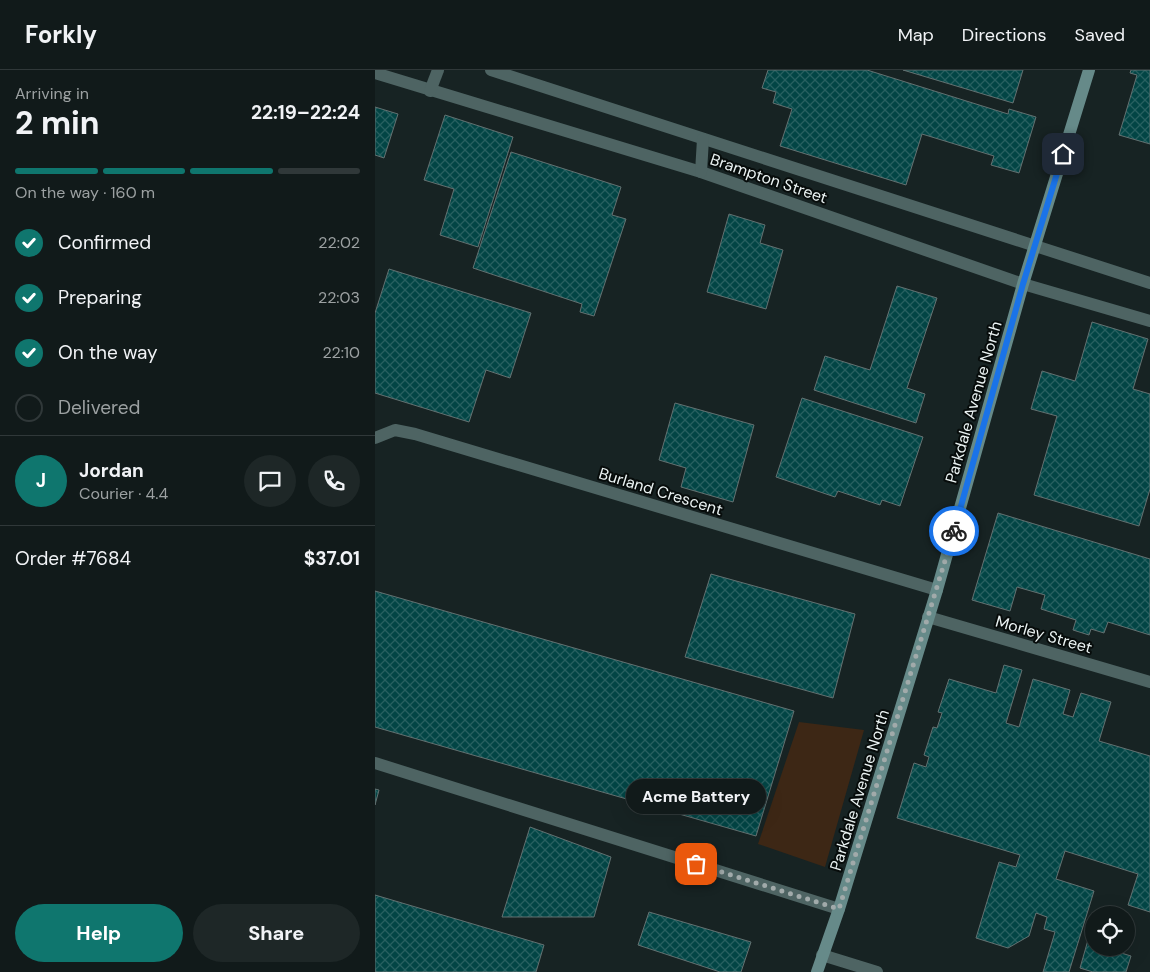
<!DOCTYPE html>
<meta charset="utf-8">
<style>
body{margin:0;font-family:"DM Sans",sans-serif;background:#1e2727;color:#f1f3f6;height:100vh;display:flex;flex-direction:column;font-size:19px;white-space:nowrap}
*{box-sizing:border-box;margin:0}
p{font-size:16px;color:#9ca1a2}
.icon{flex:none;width:28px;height:28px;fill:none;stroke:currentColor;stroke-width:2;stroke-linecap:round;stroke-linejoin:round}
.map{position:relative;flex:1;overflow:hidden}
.side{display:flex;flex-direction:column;background:#111a1a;width:375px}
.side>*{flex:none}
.buttons{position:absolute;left:710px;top:836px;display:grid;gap:10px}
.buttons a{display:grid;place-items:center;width:50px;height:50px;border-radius:50%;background:#111a1a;box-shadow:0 5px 20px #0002,0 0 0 1px #303839;font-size:25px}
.pin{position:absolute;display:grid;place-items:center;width:42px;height:42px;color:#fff;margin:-21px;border-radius:10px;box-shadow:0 2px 8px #0006}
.courier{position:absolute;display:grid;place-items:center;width:50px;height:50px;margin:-25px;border:4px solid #1a73e8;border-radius:50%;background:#fff;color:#222;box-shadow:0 1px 6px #0007}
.bubble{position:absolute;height:35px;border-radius:18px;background:#111a1a;box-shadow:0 5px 20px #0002,0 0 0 1px #303839;font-size:16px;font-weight:700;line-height:35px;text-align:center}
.overview em{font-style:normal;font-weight:700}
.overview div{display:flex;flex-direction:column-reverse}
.overview{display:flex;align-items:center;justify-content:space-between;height:85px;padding:0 15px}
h1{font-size:32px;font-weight:700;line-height:38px}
.bar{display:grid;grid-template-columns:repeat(4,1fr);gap:8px 5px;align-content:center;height:60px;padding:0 15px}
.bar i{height:6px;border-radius:4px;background:#303839}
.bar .active{background:#0f766e}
.bar p{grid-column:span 4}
.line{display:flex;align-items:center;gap:12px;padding:0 15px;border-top:1px solid #303839}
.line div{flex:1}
.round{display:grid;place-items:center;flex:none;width:52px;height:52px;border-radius:26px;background:#1e2727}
ol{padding:0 15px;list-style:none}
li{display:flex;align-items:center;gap:15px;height:55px}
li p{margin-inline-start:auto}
li .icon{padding:5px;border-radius:50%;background:#0f766e;color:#fff;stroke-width:4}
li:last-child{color:#9ca1a2}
li i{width:28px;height:28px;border:2px solid #303839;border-radius:50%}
.action{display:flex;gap:10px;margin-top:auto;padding:10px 15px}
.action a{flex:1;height:58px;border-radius:30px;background:#0f766e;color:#fff;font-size:20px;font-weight:700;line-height:58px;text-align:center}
.action a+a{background:#1e2727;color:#f1f3f6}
header{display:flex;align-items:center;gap:30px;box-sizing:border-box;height:70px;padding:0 25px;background:#111a1a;border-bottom:1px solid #303839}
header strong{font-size:24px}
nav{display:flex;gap:28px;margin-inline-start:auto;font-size:18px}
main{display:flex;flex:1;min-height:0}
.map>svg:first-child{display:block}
.park{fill:#3d2715}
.building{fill:url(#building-cross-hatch);stroke:#637171}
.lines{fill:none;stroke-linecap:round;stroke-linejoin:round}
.minor{stroke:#4e6463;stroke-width:12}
.tertiary{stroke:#4e6463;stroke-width:12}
.secondary{stroke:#668a89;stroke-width:12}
.done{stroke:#a1aaaa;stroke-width:5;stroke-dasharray:0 9}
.route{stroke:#1a73e8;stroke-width:6}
.labels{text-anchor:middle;stroke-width:4;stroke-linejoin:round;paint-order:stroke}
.street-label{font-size:16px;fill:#ebf3f3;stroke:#070c0b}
</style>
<header>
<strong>Forkly</strong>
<nav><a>Map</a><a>Directions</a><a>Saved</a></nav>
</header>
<main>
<section class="side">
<div class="overview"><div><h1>2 min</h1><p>Arriving in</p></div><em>22:19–22:24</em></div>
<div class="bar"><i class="active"></i><i class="active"></i><i class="active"></i><i></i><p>On the way · 160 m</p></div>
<ol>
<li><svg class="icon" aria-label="check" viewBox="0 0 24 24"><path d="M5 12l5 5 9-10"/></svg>Confirmed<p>22:02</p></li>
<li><svg class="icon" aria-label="check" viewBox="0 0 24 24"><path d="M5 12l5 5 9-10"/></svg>Preparing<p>22:03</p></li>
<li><svg class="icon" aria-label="check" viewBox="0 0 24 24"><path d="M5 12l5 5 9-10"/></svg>On the way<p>22:10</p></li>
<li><i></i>Delivered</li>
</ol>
<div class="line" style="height:90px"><b class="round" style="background:#0f766e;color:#fff">J</b><div><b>Jordan</b><p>Courier · 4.4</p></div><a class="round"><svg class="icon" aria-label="chat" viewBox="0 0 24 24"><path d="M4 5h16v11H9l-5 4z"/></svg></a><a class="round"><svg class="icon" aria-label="phone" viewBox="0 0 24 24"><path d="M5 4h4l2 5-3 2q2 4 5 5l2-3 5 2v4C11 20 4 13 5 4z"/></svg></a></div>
<div class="line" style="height:65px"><div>Order #7684</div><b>$37.01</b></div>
<div class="action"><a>Help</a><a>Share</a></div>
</section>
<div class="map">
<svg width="775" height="902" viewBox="0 0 775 902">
<defs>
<pattern id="building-cross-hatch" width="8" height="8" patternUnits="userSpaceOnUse" patternTransform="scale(1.25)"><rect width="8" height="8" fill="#024545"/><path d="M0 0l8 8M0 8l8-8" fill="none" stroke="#276060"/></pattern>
</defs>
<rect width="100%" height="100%" fill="#172323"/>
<polygon class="park" points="424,652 489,660 450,797 383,774"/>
<g class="building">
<polygon points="393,0 492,0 633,44 634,39 661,47 644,103 616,95 619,86 547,64 531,115 405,76 417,39 398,33 401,22 387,18"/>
<polygon points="528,0 648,0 638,33"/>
<polygon points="756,0 775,0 775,74 744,65 762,5 755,3"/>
<polygon points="0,37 23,44 9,88 0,85"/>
<polygon points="70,45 138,67 103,177 65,165 79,119 49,110"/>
<polygon points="136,82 246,117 237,145 251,149 219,246 205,242 207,234 98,198"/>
<polygon points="354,144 390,155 385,173 408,180 391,239 332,222"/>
<polygon points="14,199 156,243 135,308 111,300 94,352 0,323 0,243"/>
<polygon points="522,216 562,228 532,318 550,324 541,353 439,320 450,286 495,300"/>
<polygon points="717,252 773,269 758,319 775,324 775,419 764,456 659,425 682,346 656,339 667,301 700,311"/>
<polygon points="427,328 548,367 525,436 507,430 505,435 463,421 460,427 401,407"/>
<polygon points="300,333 379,355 358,432 306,417 311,398 284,390"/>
<polygon points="623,443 775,489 775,565 733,552 729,563 716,559 714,565 698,560 701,550 666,539 670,525 642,517 635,541 597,530"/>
<polygon points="336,504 480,544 458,628 310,587"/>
<polygon points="0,521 419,641 381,766 0,657"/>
<polygon points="629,595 647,600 631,653 644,657 658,609 695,620 688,644 698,647 706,623 736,632 724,671 775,686 775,842 753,835 763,804 690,781 681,809 719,821 694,902 668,902 680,862 669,859 672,847 661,843 654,866 633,878 601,868 624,792 641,797 645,785 522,748 539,693 551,697 554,687 549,685 558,657 562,658 567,643 563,642 574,609 621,623"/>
<polygon points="0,719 4,720 0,735"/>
<polygon points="155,757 236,787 219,847 127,847"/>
<polygon points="0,825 169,875 161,902 0,902"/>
<polygon points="274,842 376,872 366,902 345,902 263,875"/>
<polygon points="713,870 719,871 719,878 734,878 733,879 756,886 751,902 718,902 705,898"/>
</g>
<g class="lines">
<g class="minor">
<polyline points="0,368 20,360 40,364 562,520"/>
<polyline points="553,547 775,612"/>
<polyline points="0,693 464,839"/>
<polyline points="447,885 502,902"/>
</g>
<g class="tertiary">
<polyline points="116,0 775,213"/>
<polyline points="0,3 326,102 648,214 775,251"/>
<polyline points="55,21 63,0"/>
<polyline points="326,102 328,69"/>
</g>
<polyline class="secondary" points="442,902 464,839 562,520 648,214 714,0"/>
</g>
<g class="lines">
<polyline class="done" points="321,794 464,839 579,461"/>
<polyline class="route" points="579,461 648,214 688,84"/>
</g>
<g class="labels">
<g class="street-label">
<text transform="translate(394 108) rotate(19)" y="6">Brampton Street</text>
<text transform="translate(598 332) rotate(-74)" y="6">Parkdale Avenue North</text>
<text transform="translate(286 421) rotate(17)" y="6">Burland Crescent</text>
<text transform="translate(669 564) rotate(16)" y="6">Morley Street</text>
<text transform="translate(484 720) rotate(-73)" y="6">Parkdale Avenue North</text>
</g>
</g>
</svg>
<div class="buttons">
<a><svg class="icon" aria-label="locate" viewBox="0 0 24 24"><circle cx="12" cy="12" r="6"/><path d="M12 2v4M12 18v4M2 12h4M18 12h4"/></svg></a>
</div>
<div class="pin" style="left:321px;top:794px;background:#ea580c"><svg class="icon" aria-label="bag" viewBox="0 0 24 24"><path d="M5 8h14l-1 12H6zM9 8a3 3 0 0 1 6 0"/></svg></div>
<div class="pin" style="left:688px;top:84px;background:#1f2937"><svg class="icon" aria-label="home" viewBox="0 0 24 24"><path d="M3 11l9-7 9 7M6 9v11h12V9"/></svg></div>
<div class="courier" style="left:579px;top:461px"><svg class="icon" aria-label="bike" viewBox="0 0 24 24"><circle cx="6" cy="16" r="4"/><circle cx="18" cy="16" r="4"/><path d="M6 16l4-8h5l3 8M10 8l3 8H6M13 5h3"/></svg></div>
<div class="bubble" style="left:251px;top:709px;width:140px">Acme Battery</div>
</div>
</main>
